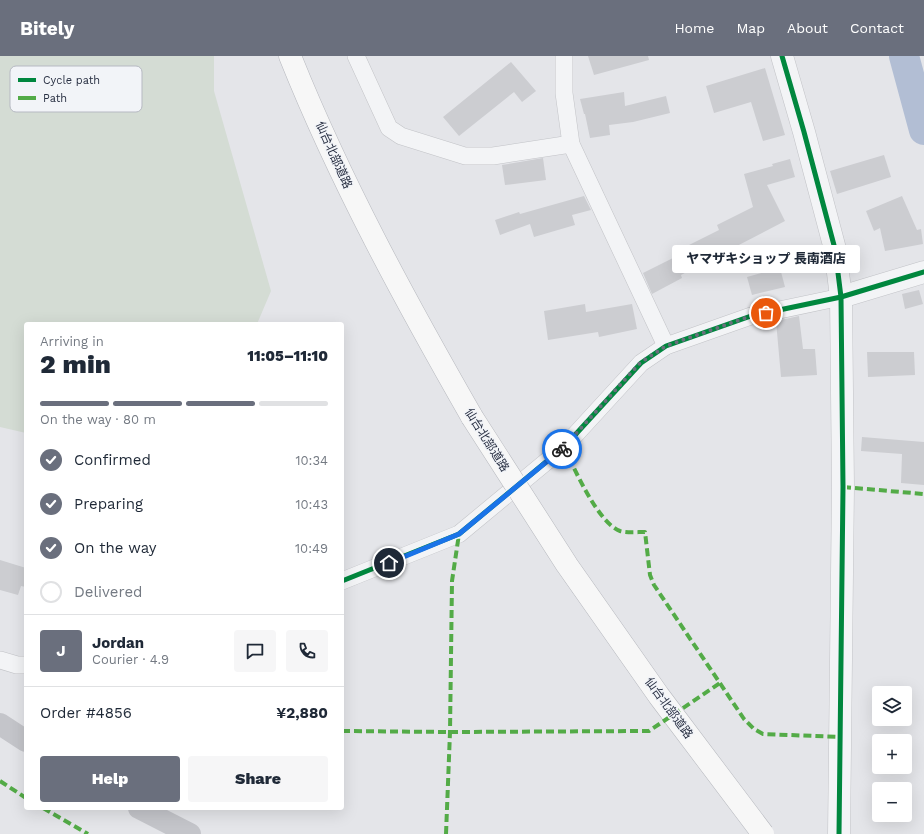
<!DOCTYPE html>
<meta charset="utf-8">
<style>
body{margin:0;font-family:"Work Sans","Noto Sans JP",sans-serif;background:#f6f6f7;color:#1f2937;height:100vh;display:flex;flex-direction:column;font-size:15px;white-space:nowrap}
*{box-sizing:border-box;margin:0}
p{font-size:13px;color:#747a83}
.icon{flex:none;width:22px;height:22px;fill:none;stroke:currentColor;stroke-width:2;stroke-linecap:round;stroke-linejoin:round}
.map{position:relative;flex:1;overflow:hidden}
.side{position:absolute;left:24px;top:266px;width:320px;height:488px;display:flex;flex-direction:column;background:#fff;border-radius:4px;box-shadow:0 4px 16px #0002}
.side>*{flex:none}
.buttons{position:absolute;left:872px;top:630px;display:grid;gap:8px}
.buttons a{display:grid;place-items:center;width:40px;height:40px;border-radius:4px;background:#fff;box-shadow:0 4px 16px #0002;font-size:20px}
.pin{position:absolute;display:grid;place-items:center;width:34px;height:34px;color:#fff;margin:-17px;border:2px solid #fff;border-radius:50%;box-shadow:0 1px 4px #0007}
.courier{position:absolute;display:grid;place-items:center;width:40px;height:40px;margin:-20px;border:3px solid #1a73e8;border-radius:50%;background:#fff;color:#222;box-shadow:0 1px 5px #0007}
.bubble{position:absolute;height:28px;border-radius:4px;background:#fff;box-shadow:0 4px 16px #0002;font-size:13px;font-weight:800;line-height:28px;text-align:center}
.head em{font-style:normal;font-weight:800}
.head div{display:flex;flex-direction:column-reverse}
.head{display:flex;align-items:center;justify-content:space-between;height:68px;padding:0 16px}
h1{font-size:26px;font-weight:800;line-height:30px}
.bar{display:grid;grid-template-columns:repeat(4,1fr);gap:6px 4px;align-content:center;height:48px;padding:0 16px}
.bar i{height:5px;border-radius:3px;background:#e0e1e3}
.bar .current{background:#6a6f7d}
.bar p{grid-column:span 4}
.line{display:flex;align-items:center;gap:10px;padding:0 16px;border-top:1px solid #e0e1e3}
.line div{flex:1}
.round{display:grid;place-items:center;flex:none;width:42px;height:42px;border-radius:4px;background:#f6f6f7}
ol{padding:0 16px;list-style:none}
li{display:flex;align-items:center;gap:12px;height:44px}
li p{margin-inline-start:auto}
li .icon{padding:4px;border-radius:50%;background:#6a6f7d;color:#fff;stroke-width:4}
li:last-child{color:#747a83}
li i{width:22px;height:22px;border:2px solid #e0e1e3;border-radius:50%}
.button{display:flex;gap:8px;margin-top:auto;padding:8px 16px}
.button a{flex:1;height:46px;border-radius:4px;background:#6a6f7d;color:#fff;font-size:16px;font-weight:800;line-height:46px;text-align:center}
.button a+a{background:#f6f6f7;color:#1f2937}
header{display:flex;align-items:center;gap:24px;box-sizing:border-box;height:56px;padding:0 20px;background:#6a6f7d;color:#fff}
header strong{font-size:19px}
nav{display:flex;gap:22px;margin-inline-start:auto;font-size:14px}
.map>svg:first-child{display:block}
.green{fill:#d4dcd4}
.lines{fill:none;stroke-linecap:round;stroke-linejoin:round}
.river{stroke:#b2bed4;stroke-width:30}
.building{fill:#cccdd1}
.minor-casing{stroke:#c2c3c7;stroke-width:18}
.tertiary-casing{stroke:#c2c3c7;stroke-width:23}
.motorway-casing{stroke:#b6b8be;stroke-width:23}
.minor{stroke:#f3f4f6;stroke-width:17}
.tertiary{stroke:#f3f4f6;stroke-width:22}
.secondary{stroke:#c4c5ca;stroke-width:22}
.motorway{stroke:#f7f7f7;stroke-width:22}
.motorway-bridge-casing{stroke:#b6b8be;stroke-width:23;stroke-linecap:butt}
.motorway-bridge{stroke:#f7f7f7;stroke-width:22}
.quiet{stroke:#53ab47;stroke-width:4;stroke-dasharray:8 4;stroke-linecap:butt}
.cycleway-casing{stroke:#f2f4f8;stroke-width:8}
.cycleway{stroke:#00873e;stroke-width:5}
.done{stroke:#6a6f7d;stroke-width:4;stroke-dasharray:0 7.2}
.route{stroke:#1a73e8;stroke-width:5}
.labels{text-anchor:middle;stroke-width:3;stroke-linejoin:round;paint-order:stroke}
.street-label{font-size:12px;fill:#293043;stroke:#f2f4f8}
.key{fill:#f2f4f8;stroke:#b6b9c2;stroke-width:1}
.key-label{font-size:11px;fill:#293043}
</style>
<header>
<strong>Bitely</strong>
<nav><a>Home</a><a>Map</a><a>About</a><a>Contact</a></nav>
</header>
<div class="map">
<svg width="924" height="778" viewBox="0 0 924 778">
<rect width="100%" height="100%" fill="#e4e5e9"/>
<polygon class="green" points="0,0 214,0 214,35 271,235 257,268 26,268 26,377 0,371"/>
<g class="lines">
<polyline class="river" points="904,0 924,74"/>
</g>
<g class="building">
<polygon points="588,0 648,0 649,4 594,19"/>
<polygon points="511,6 536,35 522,46 514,36 459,80 443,61"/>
<polygon points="765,12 785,79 763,85 751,46 714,57 706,30"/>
<polygon points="624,36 625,50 666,40 670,57 633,66 609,69 610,79 590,82 585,58 584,58 580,43"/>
<polygon points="884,99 891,121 837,138 830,115"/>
<polygon points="543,102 546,124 505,129 502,109"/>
<polygon points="790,103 795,121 767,129 785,165 681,219 682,222 652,238 643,217 677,200 675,196 719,174 717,169 753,151 744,118 773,110 772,108"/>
<polygon points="584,140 591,154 572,159 575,169 534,181 530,168 500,179 495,164 519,156 520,158"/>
<polygon points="902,140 917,174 921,173 923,188 885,195 880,172 874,175 866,155"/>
<polygon points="806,197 809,212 791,216 787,201"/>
<polygon points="780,212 785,231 752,239 747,221"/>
<polygon points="919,234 923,248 905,253 902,238"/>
<polygon points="585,248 586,256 632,248 637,273 599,281 598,276 548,284 544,255"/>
<polygon points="799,260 803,293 815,293 817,319 781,321 776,265"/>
<polygon points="867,296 914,296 915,319 868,321"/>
<polygon points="862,381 924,386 924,429 901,427 902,398 861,395"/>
<polygon points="0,504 26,512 26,531 21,530 18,539 0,534"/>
</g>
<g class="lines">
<g class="minor-casing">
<g id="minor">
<polyline points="356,0 389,72 401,80 465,100 493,100 571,88"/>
<polyline points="564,0 564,37 571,88 666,290"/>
<polyline points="342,525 459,478 564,391 641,307 666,290 751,260 841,241"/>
<polyline points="0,604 17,609 26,609"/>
</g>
</g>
<g class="tertiary-casing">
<g id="tertiary">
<polyline points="782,0 804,76 835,193 841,241 843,431 839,778"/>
<polyline points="841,241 924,216"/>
</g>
</g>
<g class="motorway-casing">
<path id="motorway" d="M 290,0 C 340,125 405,244 472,361"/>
</g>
<use href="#minor" class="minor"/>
<use href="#tertiary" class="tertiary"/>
<g class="secondary">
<polyline points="0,668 26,685"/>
<polyline points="139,752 190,778"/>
</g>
<use href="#motorway" class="motorway"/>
<g class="motorway-bridge-casing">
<polyline id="motorway-bridge" points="472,361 567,509 659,640 763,778"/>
</g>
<use href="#motorway-bridge" class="motorway-bridge"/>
<g class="quiet">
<path d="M 564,391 C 574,412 598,467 620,475 C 627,477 637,476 645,476 L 650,519 L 654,529 L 744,663 L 754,673 L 763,678 L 841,681"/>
<polyline points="843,431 924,438"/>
<polyline points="342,675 450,676 649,675 720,627"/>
<polyline points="0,725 26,742"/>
<polyline points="43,752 88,778"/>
<polyline points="446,778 450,676 452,525 459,478"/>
</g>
<g class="cycleway-casing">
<g id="cycleway">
<polyline points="782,0 804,76 835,193 841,241 843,431 839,778"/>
<polyline points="342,525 459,478 564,391 641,307 666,290 751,260 841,241 924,216"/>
</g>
</g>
<use href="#cycleway" class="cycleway"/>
</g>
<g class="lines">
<polyline class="done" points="562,393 640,307 666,290 751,260 766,257"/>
<polyline class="route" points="389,507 459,478 562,393"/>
</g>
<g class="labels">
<g class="street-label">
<text transform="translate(334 99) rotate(66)" y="4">仙台北部道路</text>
<text transform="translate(487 384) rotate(58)" y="4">仙台北部道路</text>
<text transform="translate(669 652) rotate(54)" y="4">仙台北部道路</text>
</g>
</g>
<rect x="10" y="10" width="132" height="46" rx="6" class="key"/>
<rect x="18" y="22" width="18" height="4" fill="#00873e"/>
<rect x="18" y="40" width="18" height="4" fill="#53ab47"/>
<g class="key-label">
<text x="43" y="28">Cycle path</text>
<text x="43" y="46">Path</text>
</g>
</svg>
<div class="buttons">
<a><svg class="icon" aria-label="layers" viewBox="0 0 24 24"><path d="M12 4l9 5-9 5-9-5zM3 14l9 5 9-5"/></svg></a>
<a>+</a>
<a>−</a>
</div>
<div class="pin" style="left:766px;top:257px;background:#ea580c"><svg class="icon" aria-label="bag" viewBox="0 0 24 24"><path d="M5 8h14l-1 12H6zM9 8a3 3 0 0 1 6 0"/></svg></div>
<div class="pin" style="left:389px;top:507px;background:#1f2937"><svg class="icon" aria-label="home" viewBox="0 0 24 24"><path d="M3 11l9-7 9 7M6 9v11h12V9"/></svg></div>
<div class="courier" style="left:562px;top:393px"><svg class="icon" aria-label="bike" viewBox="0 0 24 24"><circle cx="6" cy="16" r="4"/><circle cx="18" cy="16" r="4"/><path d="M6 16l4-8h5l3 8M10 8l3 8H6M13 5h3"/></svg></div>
<div class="bubble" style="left:672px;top:189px;width:188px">ヤマザキショップ 長南酒店</div>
<section class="side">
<div class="head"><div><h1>2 min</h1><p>Arriving in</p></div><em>11:05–11:10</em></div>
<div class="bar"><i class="current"></i><i class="current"></i><i class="current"></i><i></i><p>On the way · 80 m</p></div>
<ol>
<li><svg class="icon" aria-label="check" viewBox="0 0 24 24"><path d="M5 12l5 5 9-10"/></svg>Confirmed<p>10:34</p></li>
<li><svg class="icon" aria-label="check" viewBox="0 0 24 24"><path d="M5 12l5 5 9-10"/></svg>Preparing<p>10:43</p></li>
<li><svg class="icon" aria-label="check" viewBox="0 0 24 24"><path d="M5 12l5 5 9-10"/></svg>On the way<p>10:49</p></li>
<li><i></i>Delivered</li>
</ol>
<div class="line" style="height:72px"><b class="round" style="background:#6a6f7d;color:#fff">J</b><div><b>Jordan</b><p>Courier · 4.9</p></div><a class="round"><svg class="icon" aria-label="chat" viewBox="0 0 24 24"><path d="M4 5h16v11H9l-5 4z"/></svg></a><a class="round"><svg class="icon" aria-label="phone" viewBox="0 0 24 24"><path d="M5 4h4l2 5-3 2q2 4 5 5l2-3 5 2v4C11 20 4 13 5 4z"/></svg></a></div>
<div class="line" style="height:52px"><div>Order #4856</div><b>¥2,880</b></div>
<div class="button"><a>Help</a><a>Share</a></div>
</section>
</div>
